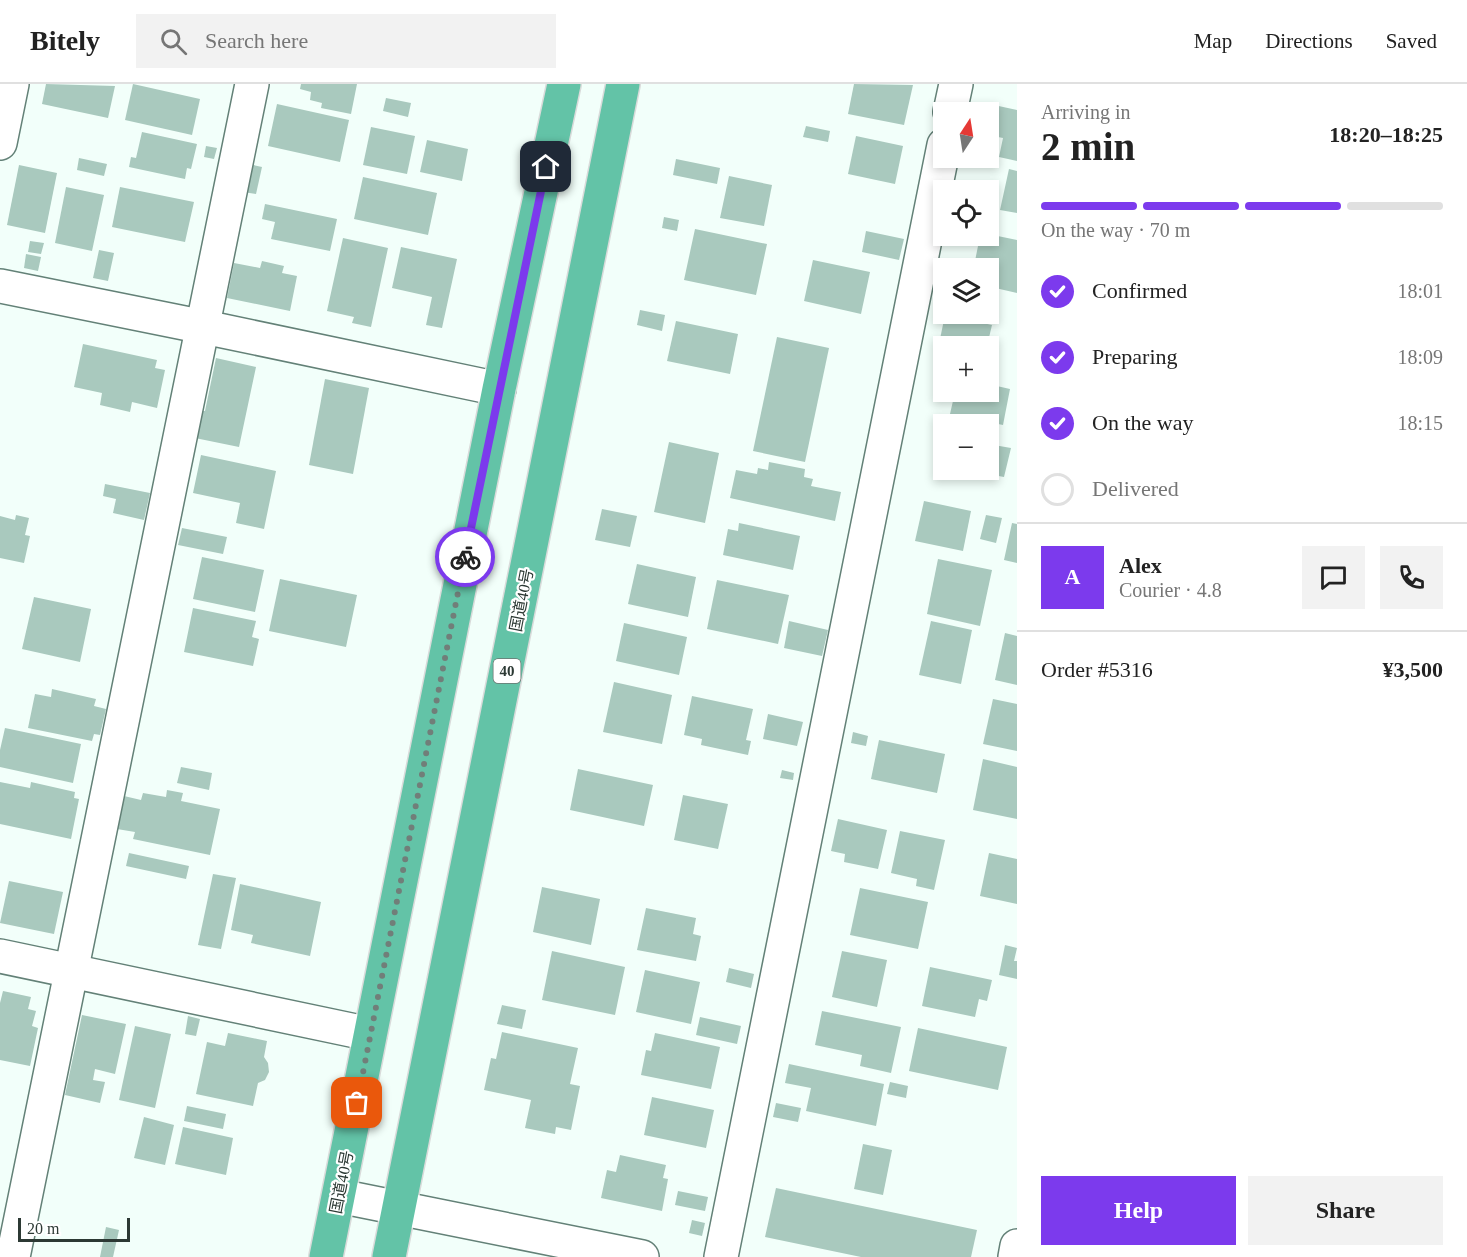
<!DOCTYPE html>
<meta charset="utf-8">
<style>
body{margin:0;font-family:"Times New Roman","Noto Sans JP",serif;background:#f2f2f2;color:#222;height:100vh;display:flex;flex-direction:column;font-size:22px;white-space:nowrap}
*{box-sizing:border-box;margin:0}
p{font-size:20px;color:#767676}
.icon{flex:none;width:33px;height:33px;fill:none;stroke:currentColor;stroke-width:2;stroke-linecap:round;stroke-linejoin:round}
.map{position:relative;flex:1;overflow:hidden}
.drawer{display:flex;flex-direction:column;background:#fff;width:450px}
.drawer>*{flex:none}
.needle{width:39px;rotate:12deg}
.fabs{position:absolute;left:933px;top:18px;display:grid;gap:12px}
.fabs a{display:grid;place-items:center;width:66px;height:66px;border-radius:0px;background:#fff;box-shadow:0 3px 9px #0003;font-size:30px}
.scale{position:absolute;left:18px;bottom:15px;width:112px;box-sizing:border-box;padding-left:6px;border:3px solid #2c3934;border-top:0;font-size:16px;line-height:21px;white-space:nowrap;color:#2c3934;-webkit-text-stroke:4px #fff;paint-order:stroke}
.pin{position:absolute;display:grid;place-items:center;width:51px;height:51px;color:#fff;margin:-26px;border-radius:12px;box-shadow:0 3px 9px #0006}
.courier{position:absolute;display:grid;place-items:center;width:60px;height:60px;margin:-30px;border:4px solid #7c3aed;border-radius:50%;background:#fff;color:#222;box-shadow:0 2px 8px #0007}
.overview em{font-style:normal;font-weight:600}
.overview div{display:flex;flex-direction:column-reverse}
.overview{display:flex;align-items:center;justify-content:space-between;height:102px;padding:0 24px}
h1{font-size:39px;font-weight:600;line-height:45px}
.bar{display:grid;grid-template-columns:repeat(4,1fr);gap:9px 6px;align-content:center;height:72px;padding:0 24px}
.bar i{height:8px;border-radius:4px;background:#e0e0e0}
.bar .selected{background:#7c3aed}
.bar p{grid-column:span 4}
.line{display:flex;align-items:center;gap:15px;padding:0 24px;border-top:2px solid #e0e0e0}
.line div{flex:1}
.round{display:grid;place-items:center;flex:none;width:63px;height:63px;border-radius:0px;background:#f2f2f2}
ol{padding:0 24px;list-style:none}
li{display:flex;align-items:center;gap:18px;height:66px}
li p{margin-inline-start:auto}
li .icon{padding:6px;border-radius:50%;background:#7c3aed;color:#fff;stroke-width:4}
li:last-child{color:#767676}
li i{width:33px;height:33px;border:3px solid #e0e0e0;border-radius:50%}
.primary-button{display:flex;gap:12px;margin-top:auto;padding:12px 24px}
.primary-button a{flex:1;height:69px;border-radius:0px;background:#7c3aed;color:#fff;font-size:24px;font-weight:600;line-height:69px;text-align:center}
.primary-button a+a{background:#f2f2f2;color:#222}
header{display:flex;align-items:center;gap:36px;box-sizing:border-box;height:84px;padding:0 30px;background:#fff;border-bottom:2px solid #e0e0e0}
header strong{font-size:28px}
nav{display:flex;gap:33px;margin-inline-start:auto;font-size:21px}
.search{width:420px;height:54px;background:#f2f2f2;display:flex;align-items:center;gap:15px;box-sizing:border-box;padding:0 21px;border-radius:0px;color:#767676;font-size:22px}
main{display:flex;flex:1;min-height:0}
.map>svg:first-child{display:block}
.building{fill:#a9c9be}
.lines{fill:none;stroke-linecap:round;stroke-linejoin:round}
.street-casing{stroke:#638177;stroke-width:36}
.highway-casing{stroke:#d9dbda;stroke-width:36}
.street{stroke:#fff;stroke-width:33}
.highway{stroke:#63c3a7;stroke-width:33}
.done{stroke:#717e79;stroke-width:6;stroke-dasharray:0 10.8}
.route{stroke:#7c3aed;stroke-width:8}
.labels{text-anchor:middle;stroke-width:4.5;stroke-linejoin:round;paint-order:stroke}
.shield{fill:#fff;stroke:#6b7471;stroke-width:1.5}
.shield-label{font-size:15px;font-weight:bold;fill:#2c3934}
.street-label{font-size:16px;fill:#2c3934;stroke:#fff}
</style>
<header>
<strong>Bitely</strong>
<div class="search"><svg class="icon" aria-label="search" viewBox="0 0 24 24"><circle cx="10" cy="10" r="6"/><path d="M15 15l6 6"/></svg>Search here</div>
<nav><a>Map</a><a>Directions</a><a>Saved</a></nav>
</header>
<main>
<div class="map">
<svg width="1017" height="1173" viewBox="0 0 1017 1173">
<rect width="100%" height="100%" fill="#f2fffa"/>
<g class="building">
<polygon points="46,0 115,2 108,34 42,20"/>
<polygon points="133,0 200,15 192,51 125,36"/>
<polygon points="301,0 357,0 351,30 321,24 322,19 310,16 311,8 300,5"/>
<polygon points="854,0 913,1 904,41 848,30"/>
<polygon points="386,14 411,19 408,33 383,27"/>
<polygon points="277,20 349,36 340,78 268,62"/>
<polygon points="994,21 1017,26 1017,77 999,73 1003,54 988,51"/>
<polygon points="806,42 830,47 828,58 803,53"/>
<polygon points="371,43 415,52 407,90 363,81"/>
<polygon points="142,48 197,60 191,85 187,84 185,95 129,83 131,73 136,74"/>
<polygon points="856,52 903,62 895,100 848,90"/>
<polygon points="427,56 468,65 462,97 420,88"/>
<polygon points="206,62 217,64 214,75 204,73"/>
<polygon points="79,74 107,80 104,92 77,86"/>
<polygon points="676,75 720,84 717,100 673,91"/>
<polygon points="249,80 262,83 256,110 243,108"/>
<polygon points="19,81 57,89 45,149 7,141"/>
<polygon points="1009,85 1017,87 1017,129 1000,126"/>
<polygon points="729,92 772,101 764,142 720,134"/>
<polygon points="363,93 437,109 428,151 354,135"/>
<polygon points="66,103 104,111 92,167 55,159"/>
<polygon points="120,103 194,118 185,158 112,143"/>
<polygon points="265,120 337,135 330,167 271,155 275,138 262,135"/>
<polygon points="664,133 679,136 677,147 662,144"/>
<polygon points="695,145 767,160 756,211 684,196"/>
<polygon points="866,147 904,155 899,176 862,168"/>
<polygon points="988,150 1017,156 1017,209 991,203 988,210 988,184 968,184 970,176 975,177 980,152 988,152"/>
<polygon points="343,154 388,164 371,243 352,239 354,233 327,227"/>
<polygon points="30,157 44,159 41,170 28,168"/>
<polygon points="401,163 457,175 442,244 426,241 432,213 392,204"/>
<polygon points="99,166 114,169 108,197 93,194"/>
<polygon points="26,170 41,173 38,187 24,184"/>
<polygon points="813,176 870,188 861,230 804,217"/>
<polygon points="262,177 284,182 282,189 297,192 290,227 227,214 234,179 260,184"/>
<polygon points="640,226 665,231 662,247 637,241"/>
<polygon points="945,231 992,241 987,262 977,262 940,255"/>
<polygon points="676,237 738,250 730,290 667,277"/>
<polygon points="777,253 829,264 805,378 753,367"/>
<polygon points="83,260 157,276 155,284 165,286 157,324 132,318 130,328 100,321 102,309 74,303"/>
<polygon points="216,274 256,283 239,363 195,354 201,327 205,327"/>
<polygon points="325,295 369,304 353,390 309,381"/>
<polygon points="988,300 1010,305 1003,341 950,330 955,308 988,308"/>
<polygon points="942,349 944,349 944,381 937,379"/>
<polygon points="669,358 719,369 705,439 654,428"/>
<polygon points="988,360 1011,364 1004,393 972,387 988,386"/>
<polygon points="201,371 276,387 264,445 236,439 240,419 193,409"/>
<polygon points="769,378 805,385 804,393 813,395 811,402 841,408 835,437 730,414 736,386 757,390 758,384 768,386"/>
<polygon points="105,400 150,409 144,436 113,429 116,415 103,412"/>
<polygon points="924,417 971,427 963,467 915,457"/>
<polygon points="602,425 637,432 630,463 595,456"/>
<polygon points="16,431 29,434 25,451 30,452 24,479 0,474 0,432 15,436"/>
<polygon points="986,431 1002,434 996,459 980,455"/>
<polygon points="739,439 800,452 793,486 723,471 728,445 738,447"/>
<polygon points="1012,439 1017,440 1017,479 1004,476"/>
<polygon points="182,444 227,453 223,470 178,461"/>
<polygon points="202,473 264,486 255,528 193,515"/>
<polygon points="938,475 992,486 980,542 927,530"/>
<polygon points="637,480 696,493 688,533 628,520"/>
<polygon points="280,495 357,511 346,563 269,547"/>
<polygon points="717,496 789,511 778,560 707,545"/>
<polygon points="34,513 91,525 80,578 22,565"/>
<polygon points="193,524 256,537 252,553 259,555 253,582 184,568"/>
<polygon points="789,537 828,546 822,572 784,564"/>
<polygon points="931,537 972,546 961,600 919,591"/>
<polygon points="624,539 687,553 679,591 616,577"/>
<polygon points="1005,549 1017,552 1017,601 995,596"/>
<polygon points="614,598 672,611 662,660 603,648"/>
<polygon points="52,605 96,615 94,622 106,625 100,651 94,650 92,657 28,644 35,610 51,613"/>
<polygon points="692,612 753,625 746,656 751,657 748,671 701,661 702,655 684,651"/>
<polygon points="993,615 1017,620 1017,667 983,660"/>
<polygon points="768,630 803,638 797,662 763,655"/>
<polygon points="5,644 81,660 73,699 0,683 0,666"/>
<polygon points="853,648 868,652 866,662 851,659"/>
<polygon points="879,656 945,670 937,709 871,695"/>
<polygon points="983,675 1017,683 1017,735 973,726"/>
<polygon points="181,683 212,689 209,706 177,699"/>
<polygon points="578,685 653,701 644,742 570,726"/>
<polygon points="782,686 794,689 793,696 780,694"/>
<polygon points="0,698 30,704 31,698 75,708 74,714 79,715 71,755 0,740"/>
<polygon points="167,706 183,709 181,717 220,725 210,771 133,755 135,748 117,745 124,712 141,716 143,709 166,713"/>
<polygon points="683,711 728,720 718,765 674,756"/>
<polygon points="838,735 887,746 878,785 844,778 845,770 831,767"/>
<polygon points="900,747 945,756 934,806 916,802 917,795 891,789"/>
<polygon points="129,769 189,782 186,795 126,782"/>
<polygon points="989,769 1017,775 1017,820 980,812"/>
<polygon points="213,790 236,794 221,865 198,861"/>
<polygon points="9,797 63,808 54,850 0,839"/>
<polygon points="240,800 321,818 310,872 251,859 253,851 231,846"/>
<polygon points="542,803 600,815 591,861 533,848"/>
<polygon points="860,804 928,818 918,865 850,851"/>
<polygon points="646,824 696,834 693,850 701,852 696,877 637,866"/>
<polygon points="1005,861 1017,864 1014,877 1017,877 1017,895 999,891"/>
<polygon points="552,867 625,883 615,931 542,916"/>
<polygon points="842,867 887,876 877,923 832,913"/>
<polygon points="930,883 992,896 987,917 979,915 975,933 922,922"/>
<polygon points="729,884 754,890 751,904 726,898"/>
<polygon points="645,886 700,898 691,940 636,928"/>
<polygon points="3,907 31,913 28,925 36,927 32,942 38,944 30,982 0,976 0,919"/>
<polygon points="502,921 526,926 522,945 497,940"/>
<polygon points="822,927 901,943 891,989 860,982 862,971 815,961"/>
<polygon points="82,931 126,940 115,990 95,985 93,996 105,998 100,1019 65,1011"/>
<polygon points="188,932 200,935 196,952 185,950"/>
<polygon points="700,933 741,942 737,960 696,951"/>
<polygon points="135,942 171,950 155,1024 119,1016"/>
<polygon points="918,944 1007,963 998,1006 909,987"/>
<polygon points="502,948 578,964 570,1000 580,1002 571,1046 556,1043 555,1050 525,1044 531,1016 484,1006 491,974 496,975"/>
<polygon points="228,949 267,957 264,973 268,979 269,988 265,996 258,999 253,1022 196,1010 207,958 225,962"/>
<polygon points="655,949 720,963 711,1005 641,991 646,966 651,967"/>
<polygon points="789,980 884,1000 876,1042 806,1027 811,1004 785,999"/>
<polygon points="890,998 908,1002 906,1014 887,1010"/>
<polygon points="652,1013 714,1026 706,1064 644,1051"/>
<polygon points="776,1019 801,1024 798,1038 773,1033"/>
<polygon points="187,1022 226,1030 223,1045 184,1037"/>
<polygon points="144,1033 174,1041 165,1081 134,1074"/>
<polygon points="183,1043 233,1054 226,1091 175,1080"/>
<polygon points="863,1060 892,1066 883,1111 854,1105"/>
<polygon points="620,1071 666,1081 663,1094 668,1095 662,1127 601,1114 607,1086 616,1088"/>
<polygon points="776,1104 977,1146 971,1173 861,1173 765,1153"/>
<polygon points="678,1107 708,1113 705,1127 675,1121"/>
<polygon points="692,1136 705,1139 702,1152 689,1149"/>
<polygon points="106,1143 119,1146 113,1173 100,1173"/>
</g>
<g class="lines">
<g class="street-casing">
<g id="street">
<polyline points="950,28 956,0"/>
<polyline points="0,59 12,0"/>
<polyline points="0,202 204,243 499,305"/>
<polyline points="0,872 370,950"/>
<polyline points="339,1112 642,1173"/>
<polyline points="13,1173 252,0"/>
<polyline points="721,1173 944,61"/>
<polyline points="1015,1173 1017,1162"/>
</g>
</g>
<g class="highway-casing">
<g id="highway">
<polyline points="326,1173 499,305 564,0"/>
<polyline points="389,1173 623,0"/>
</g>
</g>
<use href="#street" class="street"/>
<use href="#highway" class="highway"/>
</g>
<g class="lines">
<polyline class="done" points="357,1019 465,473"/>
<polyline class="route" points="465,473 546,83"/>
</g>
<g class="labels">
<rect class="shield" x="493.5" y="575" width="27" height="24" rx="4.5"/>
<g class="shield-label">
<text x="507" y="592">40</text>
</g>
<g class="street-label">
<text transform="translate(521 516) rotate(-79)" y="6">国道40号</text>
<text transform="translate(341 1098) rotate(-79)" y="6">国道40号</text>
</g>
</g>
</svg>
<div class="fabs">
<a><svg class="needle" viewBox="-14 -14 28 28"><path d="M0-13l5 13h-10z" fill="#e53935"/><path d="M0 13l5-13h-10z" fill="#767676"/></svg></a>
<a><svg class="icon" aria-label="locate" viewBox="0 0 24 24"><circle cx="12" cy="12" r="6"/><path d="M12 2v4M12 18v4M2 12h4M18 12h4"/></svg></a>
<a><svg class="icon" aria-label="layers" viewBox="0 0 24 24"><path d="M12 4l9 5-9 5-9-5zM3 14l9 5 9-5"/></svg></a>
<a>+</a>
<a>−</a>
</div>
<div class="scale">20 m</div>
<div class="pin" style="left:357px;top:1019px;background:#ea580c"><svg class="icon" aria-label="bag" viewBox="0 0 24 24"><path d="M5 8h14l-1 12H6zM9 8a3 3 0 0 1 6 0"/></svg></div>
<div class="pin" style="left:546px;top:83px;background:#1f2937"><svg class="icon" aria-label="home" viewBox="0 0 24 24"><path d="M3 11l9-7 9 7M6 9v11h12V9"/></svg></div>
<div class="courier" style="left:465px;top:473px"><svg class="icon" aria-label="bike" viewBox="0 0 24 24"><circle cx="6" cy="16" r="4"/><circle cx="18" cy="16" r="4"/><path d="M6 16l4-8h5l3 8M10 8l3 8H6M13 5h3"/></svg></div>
</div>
<section class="drawer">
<div class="overview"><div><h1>2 min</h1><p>Arriving in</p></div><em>18:20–18:25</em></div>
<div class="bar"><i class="selected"></i><i class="selected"></i><i class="selected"></i><i></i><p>On the way · 70 m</p></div>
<ol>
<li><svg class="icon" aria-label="check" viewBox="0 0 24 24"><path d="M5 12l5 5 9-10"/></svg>Confirmed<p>18:01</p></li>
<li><svg class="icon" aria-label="check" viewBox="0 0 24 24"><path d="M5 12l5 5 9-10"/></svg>Preparing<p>18:09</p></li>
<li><svg class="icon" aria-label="check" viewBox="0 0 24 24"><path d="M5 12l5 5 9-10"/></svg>On the way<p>18:15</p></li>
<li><i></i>Delivered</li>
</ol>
<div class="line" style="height:108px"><b class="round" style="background:#7c3aed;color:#fff">A</b><div><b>Alex</b><p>Courier · 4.8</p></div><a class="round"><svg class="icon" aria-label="chat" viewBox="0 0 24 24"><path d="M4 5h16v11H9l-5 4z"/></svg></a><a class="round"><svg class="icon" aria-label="phone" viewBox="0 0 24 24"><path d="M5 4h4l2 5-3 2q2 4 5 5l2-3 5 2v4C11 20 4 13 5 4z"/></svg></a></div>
<div class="line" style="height:78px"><div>Order #5316</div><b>¥3,500</b></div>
<div class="primary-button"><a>Help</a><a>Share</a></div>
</section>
</main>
